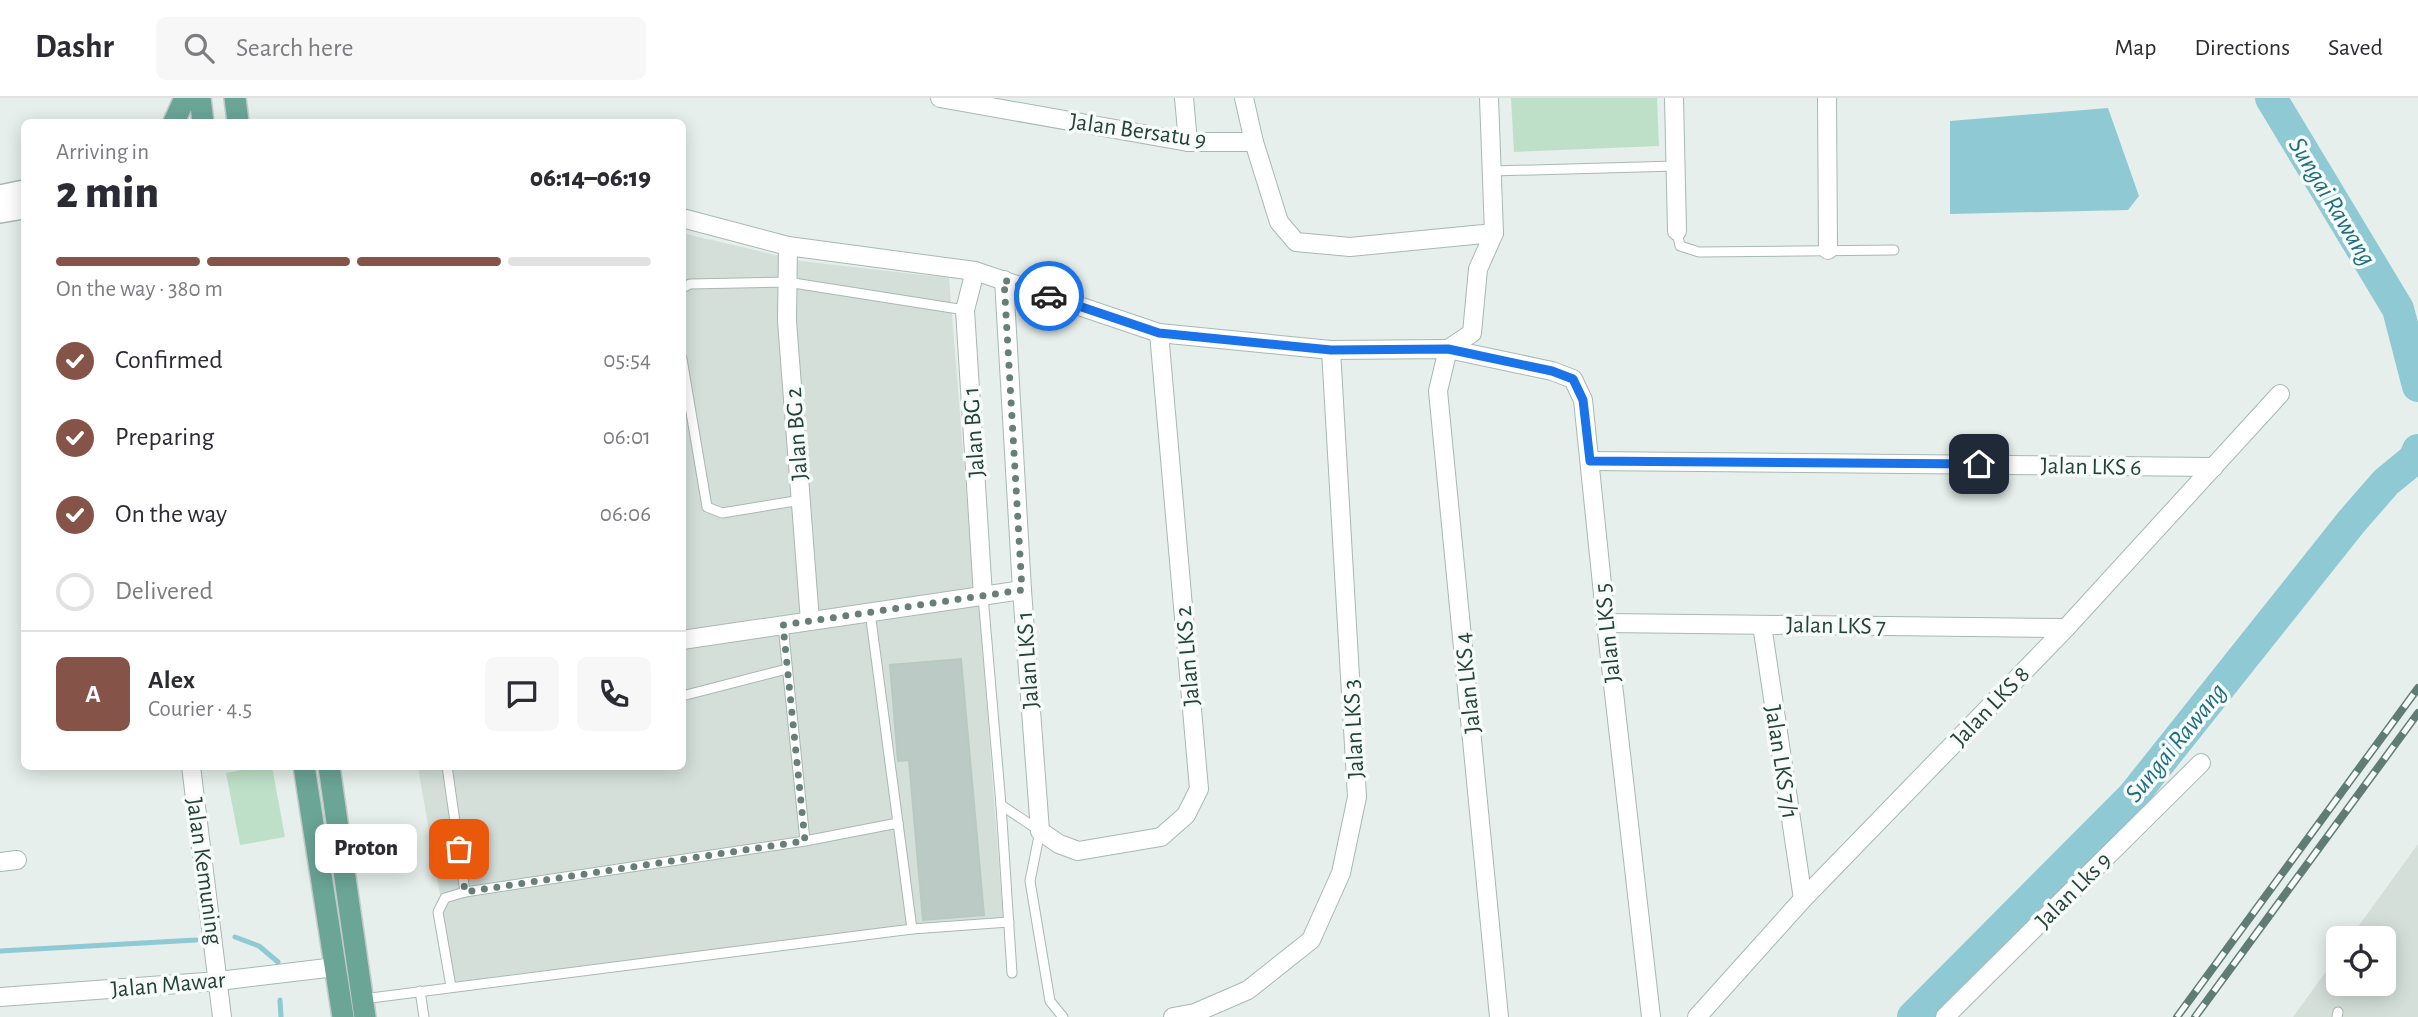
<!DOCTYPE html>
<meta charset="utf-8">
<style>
body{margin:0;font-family:"Alegreya Sans",sans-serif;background:#f7f7f7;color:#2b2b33;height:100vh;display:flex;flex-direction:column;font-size:26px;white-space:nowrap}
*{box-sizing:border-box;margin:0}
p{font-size:23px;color:#7c7c81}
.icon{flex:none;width:38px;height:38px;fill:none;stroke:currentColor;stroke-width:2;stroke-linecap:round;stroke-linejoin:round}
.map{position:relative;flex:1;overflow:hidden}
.side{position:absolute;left:21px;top:21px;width:665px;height:651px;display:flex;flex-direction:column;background:#fff;border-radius:10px;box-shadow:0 4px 18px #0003}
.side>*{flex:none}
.tools{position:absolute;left:2326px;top:828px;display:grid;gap:14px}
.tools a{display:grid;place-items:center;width:70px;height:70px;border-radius:10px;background:#fff;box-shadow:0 4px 18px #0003;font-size:35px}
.pin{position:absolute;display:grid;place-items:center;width:60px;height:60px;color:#fff;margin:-30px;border-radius:14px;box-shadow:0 4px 10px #0006}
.courier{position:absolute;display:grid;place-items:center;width:70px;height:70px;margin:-35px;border:5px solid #1a73e8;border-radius:50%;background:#fff;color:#222;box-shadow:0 2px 9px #0007}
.bubble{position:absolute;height:49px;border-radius:10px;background:#fff;box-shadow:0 4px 18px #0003;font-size:23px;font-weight:800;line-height:49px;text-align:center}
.summary em{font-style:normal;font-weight:800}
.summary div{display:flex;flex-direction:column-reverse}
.summary{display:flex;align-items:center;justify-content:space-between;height:119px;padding:0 35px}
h1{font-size:46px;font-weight:800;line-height:52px}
.bar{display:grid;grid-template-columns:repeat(4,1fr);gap:10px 7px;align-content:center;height:84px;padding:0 35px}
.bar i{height:9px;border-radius:5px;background:#e1e1e2}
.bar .selected{background:#855347}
.bar p{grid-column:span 4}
.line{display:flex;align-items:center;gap:18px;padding:0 35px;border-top:2px solid #e1e1e2}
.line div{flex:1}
.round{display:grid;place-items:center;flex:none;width:74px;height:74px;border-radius:10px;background:#f7f7f7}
ol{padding:0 35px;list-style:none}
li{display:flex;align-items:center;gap:21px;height:77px}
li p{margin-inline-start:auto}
li .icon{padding:7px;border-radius:50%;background:#855347;color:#fff;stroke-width:4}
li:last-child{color:#7c7c81}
li i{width:38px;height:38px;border:4px solid #e1e1e2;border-radius:50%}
header{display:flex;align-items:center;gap:42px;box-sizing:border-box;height:98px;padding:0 35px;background:#fff;border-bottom:2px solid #e1e1e2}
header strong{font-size:33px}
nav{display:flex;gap:38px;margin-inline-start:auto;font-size:24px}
.search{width:490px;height:63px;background:#f7f7f7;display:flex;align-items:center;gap:18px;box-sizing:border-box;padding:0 24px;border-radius:10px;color:#7c7c81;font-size:26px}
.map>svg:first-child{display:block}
.built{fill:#d4dfda}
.green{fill:#bfe0c8}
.water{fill:#8ec9d4}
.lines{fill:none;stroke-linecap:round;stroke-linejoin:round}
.stream{stroke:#8ec9d4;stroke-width:5}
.river{stroke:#8ec9d4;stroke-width:32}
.building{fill:#bbcac4;stroke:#b8c9c2;stroke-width:2}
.service-casing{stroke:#a8b8b2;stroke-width:11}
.minor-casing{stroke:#a8b8b2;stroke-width:20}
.tertiary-casing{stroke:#a8b8b2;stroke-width:24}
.primary-casing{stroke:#c2cac8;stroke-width:24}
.service{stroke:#fff;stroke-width:9}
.minor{stroke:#fff;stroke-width:18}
.tertiary{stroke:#fff;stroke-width:21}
.primary{stroke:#6aa596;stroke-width:21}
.rail-casing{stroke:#5f7d75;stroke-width:8}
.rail{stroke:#f7fbf9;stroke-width:5;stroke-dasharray:16;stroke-linecap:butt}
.done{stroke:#687f78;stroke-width:7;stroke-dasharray:0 12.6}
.route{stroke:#1a73e8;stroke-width:9}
.labels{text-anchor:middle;stroke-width:7;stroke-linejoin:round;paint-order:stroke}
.street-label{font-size:24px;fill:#24423a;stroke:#f7fbf9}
.water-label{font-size:26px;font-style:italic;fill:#1c6f80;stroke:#f7fbf9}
</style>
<header>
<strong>Dashr</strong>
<div class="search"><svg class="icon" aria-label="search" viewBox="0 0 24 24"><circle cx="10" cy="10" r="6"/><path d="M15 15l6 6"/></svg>Search here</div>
<nav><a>Map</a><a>Directions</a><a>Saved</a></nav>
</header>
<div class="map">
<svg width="2418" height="919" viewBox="0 0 2418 919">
<rect width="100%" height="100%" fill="#e6efeb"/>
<g class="built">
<polygon points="682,135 801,163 949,180 974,490 683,532"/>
<polygon points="979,506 1003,819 803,840 455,884 418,669 682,668 683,551"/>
<polygon points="2418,746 2418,919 2293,919 2338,857 2338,886 2384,886 2384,840 2350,840"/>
</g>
<g class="green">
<polygon points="1511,0 1657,0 1659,48 1514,54"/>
<polygon points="263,668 272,669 285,739 240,747 226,675"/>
</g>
<polygon class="water" points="2108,10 2139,98 2128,112 1950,116 1950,23"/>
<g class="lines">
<g class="stream">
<polyline points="235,839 259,848 278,864"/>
<polyline points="0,853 196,842"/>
<polyline points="280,902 281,919"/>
</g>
<g class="river">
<polyline points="2271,0 2398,211 2418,288"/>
<polyline points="1913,919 2133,698 2352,423 2386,384 2414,361 2418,352"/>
</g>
</g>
<polygon class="building" points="961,561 984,817 923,822 909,662 898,663 890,567"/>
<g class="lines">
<g class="service-casing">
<g id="service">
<polyline points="1492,73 1676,68"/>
<polyline points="1677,133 1680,148 1699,154 1894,152"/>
<polyline points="682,190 690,186 787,184 965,212"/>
<polyline points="682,261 707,409 722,415 801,402"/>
<polyline points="983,498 1001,707 1040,733 1030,783 1050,903 1063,919"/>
<polyline points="870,514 898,725"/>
<polyline points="783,527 805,743"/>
<polyline points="682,598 787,571"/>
<polyline points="447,668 465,794"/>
<polyline points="1001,707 1012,875"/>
<polyline points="912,831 1009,824"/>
<polyline points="420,893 424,919"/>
<polyline points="363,901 912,831 898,725 805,743 465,794 445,800 438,814 451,889"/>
<polyline points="2337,919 2338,914"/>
</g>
</g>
<g class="minor-casing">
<g id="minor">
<polyline points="940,0 1188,44 1254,44"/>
<polyline points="1184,0 1188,44"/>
<polyline points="1244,0 1254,44 1279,124 1296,144 1350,149 1494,135"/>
<polyline points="1674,0 1677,133"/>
<polyline points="1827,0 1828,152"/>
<polyline points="682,120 788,148 975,173 1159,235 1331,252 1448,251 1552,273 1573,281 1583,302 1606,525 1651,919"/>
<polyline points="788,148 787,223 810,523"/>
<polyline points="975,173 965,212 983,498"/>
<polyline points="1004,182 1022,492 1040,733 1059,746 1078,753 1161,739 1186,717 1199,691 1159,235"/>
<polyline points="1448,251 1438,293 1499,919"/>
<polyline points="1448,251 1472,235 1478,171 1494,135 1489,0"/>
<polyline points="1590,363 2214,369"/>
<polyline points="1606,525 2066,530"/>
<polyline points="1762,527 1803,801"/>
<polyline points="682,542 1022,492"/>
<polyline points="191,668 222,919"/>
<polyline points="0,764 17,762"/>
<polyline points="0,899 219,883 335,869"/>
<polyline points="1173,919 1195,915 1248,892 1311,842 1341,775 1357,699 1331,252"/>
<polyline points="1697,919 1803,801 2066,530 2280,296"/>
<polyline points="1945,919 2201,665"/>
</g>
</g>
<g class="tertiary-casing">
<g id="tertiary">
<polyline points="0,98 24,93"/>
<polyline points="0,114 24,110"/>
</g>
</g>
<g class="primary-casing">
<g id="primary">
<polyline points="200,0 203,24"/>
<polyline points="235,0 238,24"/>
<polyline points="174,24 185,0"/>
<polyline points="304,668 343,919"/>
<polyline points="329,668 365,919"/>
</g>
</g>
<use href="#service" class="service"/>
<use href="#minor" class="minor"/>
<use href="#tertiary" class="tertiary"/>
<use href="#primary" class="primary"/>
<g class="rail-casing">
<g id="rail">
<polyline points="2177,919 2418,590"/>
<polyline points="2195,919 2418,615"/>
</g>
</g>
<use href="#rail" class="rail"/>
</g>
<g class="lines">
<polyline class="done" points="459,751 465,794 805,743 783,527 1022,492 1004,182 1049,198"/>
<polyline class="route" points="1049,198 1159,235 1331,252 1448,251 1552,273 1573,281 1583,302 1590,363 1979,366"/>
</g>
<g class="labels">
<g class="street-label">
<text transform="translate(1138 32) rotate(8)" y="8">Jalan Bersatu 9</text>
<text transform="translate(973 334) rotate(-94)" y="8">Jalan BG 1</text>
<text transform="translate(796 336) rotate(-94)" y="8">Jalan BG 2</text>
<text transform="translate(2091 368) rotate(1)" y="8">Jalan LKS 6</text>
<text transform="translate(1836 527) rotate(1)" y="8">Jalan LKS 7</text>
<text transform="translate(1607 535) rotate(-96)" y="8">Jalan LKS 5</text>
<text transform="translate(1187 558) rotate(-95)" y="8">Jalan LKS 2</text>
<text transform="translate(1027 562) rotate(-94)" y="8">Jalan LKS 1</text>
<text transform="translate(1467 585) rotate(-96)" y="8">Jalan LKS 4</text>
<text transform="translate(1990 608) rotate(-46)" y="8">Jalan LKS 8</text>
<text transform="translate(1353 631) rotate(-93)" y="8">Jalan LKS 3</text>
<text transform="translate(1782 664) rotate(81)" y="8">Jalan LKS 7/1</text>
<text transform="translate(205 773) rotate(82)" y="8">Jalan Kemuning</text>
<text transform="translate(2073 792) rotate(-45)" y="8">Jalan Lks 9</text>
<text transform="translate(168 886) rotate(-5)" y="8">Jalan Mawar</text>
</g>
<g class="water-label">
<text transform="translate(2333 103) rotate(59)" y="9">Sungai Rawang</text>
<text transform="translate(2175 644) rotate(-51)" y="9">Sungai Rawang</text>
</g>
</g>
</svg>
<div class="tools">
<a><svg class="icon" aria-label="locate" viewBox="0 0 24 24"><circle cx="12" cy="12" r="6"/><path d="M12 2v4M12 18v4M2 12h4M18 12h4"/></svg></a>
</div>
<div class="pin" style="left:459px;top:751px;background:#ea580c"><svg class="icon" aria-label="bag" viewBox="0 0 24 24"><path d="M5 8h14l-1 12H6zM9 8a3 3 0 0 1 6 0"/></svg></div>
<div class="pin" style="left:1979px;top:366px;background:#1f2937"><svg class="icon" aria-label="home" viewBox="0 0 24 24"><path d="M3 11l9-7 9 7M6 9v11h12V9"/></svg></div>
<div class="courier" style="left:1049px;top:198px"><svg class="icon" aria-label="car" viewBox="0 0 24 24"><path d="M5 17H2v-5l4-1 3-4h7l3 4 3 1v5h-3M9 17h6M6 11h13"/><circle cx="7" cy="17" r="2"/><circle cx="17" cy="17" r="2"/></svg></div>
<div class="bubble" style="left:315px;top:726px;width:102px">Proton</div>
<section class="side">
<div class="summary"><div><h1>2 min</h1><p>Arriving in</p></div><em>06:14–06:19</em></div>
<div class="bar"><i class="selected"></i><i class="selected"></i><i class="selected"></i><i></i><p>On the way · 380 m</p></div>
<ol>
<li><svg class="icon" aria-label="check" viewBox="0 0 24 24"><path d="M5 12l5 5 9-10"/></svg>Confirmed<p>05:54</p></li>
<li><svg class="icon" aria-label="check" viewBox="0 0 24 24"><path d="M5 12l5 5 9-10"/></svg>Preparing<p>06:01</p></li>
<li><svg class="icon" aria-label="check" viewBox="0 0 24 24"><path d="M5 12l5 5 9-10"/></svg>On the way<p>06:06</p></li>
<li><i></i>Delivered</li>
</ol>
<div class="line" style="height:126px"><b class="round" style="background:#855347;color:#fff">A</b><div><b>Alex</b><p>Courier · 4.5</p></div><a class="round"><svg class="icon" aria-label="chat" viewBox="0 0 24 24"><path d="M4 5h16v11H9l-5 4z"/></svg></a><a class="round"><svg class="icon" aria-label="phone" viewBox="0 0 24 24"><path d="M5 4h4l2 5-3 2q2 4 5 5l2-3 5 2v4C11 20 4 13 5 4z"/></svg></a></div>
</section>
</div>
